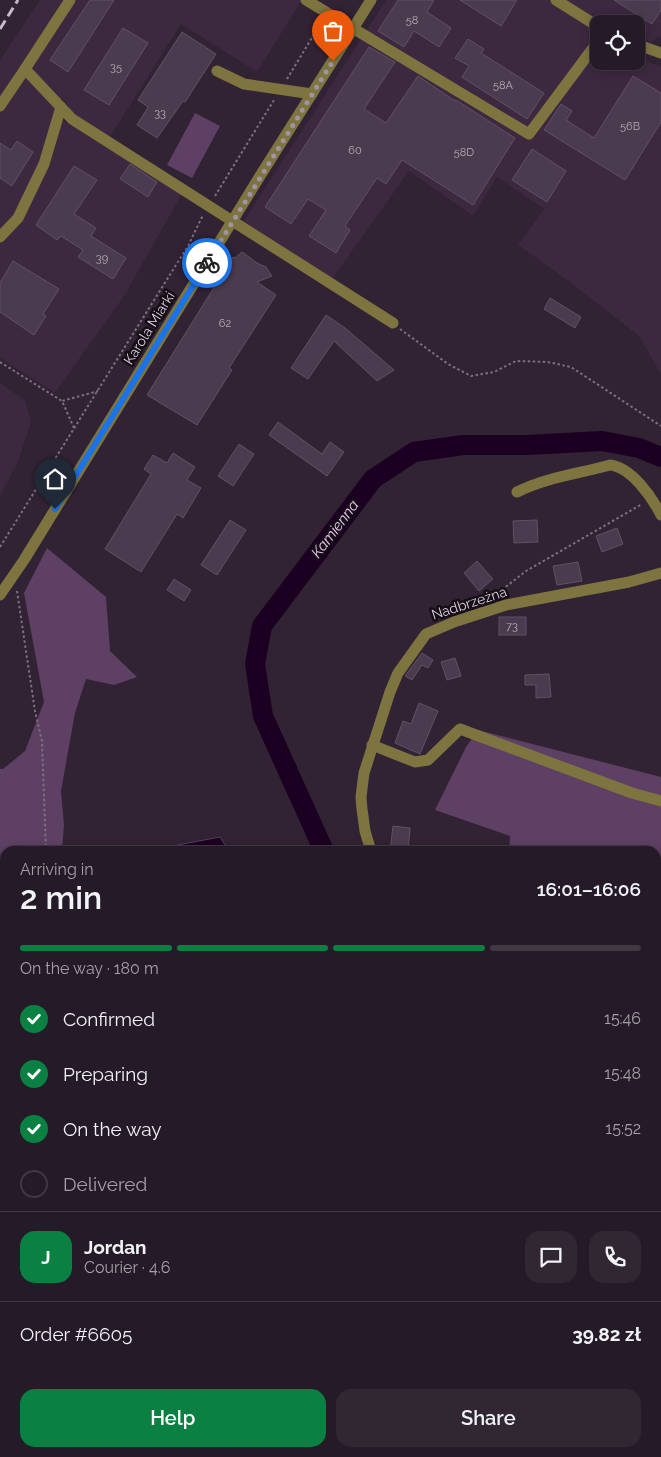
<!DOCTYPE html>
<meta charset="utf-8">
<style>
body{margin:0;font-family:Raleway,sans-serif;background:#312733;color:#f1f3f6;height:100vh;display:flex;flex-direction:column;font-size:19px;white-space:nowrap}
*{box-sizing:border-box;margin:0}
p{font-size:16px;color:#a3a1a7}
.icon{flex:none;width:28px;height:28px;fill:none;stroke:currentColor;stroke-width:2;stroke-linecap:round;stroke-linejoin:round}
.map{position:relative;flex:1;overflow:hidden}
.side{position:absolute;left:0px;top:846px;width:661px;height:611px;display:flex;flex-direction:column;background:#251a27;border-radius:15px 15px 0 0;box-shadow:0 2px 12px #0003,0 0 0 1px #423844}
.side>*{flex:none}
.fabs{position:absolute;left:590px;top:15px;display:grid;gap:10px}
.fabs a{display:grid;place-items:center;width:55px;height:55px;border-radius:10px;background:#251a27;box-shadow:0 2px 12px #0003,0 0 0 1px #423844;font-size:25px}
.pin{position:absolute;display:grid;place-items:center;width:42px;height:42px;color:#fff;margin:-51px -21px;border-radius:50% 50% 50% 0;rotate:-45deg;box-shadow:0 0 5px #0007}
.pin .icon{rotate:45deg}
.courier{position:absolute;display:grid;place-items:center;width:50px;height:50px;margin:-25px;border:4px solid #1a73e8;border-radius:50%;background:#fff;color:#222;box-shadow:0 1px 6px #0007}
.head em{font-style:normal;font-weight:600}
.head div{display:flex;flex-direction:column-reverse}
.head{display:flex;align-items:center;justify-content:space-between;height:85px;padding:0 20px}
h1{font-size:32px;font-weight:600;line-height:38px}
.bar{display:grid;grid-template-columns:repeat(4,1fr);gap:8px 5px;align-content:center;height:60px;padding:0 20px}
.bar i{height:6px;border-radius:4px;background:#423844}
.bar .current{background:#0b8043}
.bar p{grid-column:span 4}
.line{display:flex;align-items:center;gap:12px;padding:0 20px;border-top:1px solid #423844}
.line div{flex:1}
.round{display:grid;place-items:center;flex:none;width:52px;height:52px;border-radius:15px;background:#312733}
ol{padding:0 20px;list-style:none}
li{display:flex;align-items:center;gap:15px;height:55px}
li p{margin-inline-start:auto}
li .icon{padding:5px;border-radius:50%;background:#0b8043;color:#fff;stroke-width:4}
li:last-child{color:#a3a1a7}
li i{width:28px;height:28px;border:2px solid #423844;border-radius:50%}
.primary-button{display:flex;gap:10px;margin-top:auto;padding:10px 20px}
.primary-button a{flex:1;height:58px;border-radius:15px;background:#0b8043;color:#fff;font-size:20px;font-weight:600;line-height:58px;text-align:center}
.primary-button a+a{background:#312733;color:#f1f3f6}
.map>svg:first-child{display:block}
.built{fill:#3c283f}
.green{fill:#5e4064}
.water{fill:#1c0022;stroke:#563f5a}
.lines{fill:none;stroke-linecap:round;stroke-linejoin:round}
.river{stroke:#1c0022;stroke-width:20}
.building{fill:#4b3b4e;stroke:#615165}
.path{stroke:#7d707f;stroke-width:2;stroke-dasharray:2.5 2.5;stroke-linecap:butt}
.minor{stroke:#7d7440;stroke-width:11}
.rail{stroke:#c5bac6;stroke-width:3;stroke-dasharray:10 5;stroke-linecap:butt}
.done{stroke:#a094a2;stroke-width:5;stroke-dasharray:0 9}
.route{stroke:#1a73e8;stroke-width:6}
.labels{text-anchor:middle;stroke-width:5;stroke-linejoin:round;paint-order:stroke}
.number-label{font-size:11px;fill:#b8acb9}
.street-label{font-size:14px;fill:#dcd2dd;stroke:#150e16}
.water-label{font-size:15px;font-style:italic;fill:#eec5f6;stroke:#150e16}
</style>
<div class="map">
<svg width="661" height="1457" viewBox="0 0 661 1457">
<rect width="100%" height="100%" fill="#312234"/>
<g class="built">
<polygon points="40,0 302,0 257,72 181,24 110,137 70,111 65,101 61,98 54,115 182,194 124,296 55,393 0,358 0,60"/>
<polygon points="386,0 661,0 661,38 658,36 651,43 636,31 636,24 626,24 621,20 619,24 599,24 599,61 636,61 636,56 661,67 661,374 639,336 574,285 518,245 544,209 497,177 473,216 409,171 332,279 243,222"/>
<polygon points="0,383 25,400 31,422 19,459 0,496"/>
</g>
<g class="green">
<polygon points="195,113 220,126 192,178 167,165"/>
<polygon points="47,548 106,597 110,651 137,677 114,685 86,679 75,713 61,791 64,825 62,851 5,851 5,1452 68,1453 67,1457 0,1457 0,769 3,769 25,751 44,702 24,593"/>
<polygon points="478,730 661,777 661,1051 656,1054 656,851 509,851 510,836 435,810 466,747"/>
<polygon points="140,1453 264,1453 258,1457 145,1457"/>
</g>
<polygon class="water" points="220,837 229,851 146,851"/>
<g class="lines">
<g class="river">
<polyline points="324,851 263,716 255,664 262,626 373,479 414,452 463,445 526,445 602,441 639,448 661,457"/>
<polyline points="434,1457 439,1452"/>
</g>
</g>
<g class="building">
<polygon points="90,0 114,0 68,72 50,60"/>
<polygon points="398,0 434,0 427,12 451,28 439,47 414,31 404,47 378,31"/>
<polygon points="460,0 517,0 501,26"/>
<polygon points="614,0 661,0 661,10 652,24"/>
<polygon points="123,28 148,43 109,105 84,90"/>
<polygon points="182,32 216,54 185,102 183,101 157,138 137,125 148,107 138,100"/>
<polygon points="468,39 484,49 481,53 544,93 527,119 462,77 469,66 455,58"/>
<polygon points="369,47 395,62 364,109 386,123 418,76 455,101 456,100 515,138 473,205 402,160 386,184 377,178 345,226 350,230 336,253 309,236 326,210 308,199 291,224 265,207"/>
<polygon points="633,76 661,93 661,122 625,180 544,130 561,104 572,111 566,120 594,138"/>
<polygon points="17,141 33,152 12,186 0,178 0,143 11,150"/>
<polygon points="532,149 566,171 547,202 512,180"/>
<polygon points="130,164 157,182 148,197 120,179"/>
<polygon points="74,166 97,180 74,214 96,228 91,236 126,258 113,279 78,257 83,250 61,236 57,240 36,225"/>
<polygon points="242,252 257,263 266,267 272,276 257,282 276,295 229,368 232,370 197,425 147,395 233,257 235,258"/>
<polygon points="13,261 59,289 43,314 46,316 34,335 0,312 0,283"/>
<polygon points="550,298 581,317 575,328 544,309"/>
<polygon points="326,315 345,328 394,370 377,381 334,341 308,379 291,368"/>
<polygon points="278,422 322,454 330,442 344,452 327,476 269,435"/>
<polygon points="239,444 254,454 233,486 218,476"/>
<polygon points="173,453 195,467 187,480 201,488 183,518 177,514 141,572 105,549 151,474 144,469 153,455 167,463"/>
<polygon points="230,520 246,530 217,575 201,565"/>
<polygon points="537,520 538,542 514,543 513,521"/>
<polygon points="617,528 623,544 602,552 596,536"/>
<polygon points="477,561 493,579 479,591 464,573"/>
<polygon points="578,562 582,581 557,585 553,566"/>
<polygon points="174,579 191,590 184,601 167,590"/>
<rect x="499" y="617" width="27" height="18"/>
<polygon points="422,653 433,660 428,668 422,665 412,680 405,676"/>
<polygon points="455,658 461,676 447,680 441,662"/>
<polygon points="549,674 551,697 536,698 536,685 525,685 525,675"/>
<polygon points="419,703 438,711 420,754 395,743 403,721 411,724"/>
<polygon points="393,826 410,828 408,851 390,851"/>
</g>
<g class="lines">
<g class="path">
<polyline points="287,79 322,21"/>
<polyline points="215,196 274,100"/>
<polyline points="400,329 448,364 471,376 494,372 516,361 548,362 571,367 661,426"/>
<polyline points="0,362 62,401"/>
<polyline points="74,428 62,401 98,391"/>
<polyline points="0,547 176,265 188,246 203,215"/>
<polyline points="17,591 35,711 42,741 46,851"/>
<polyline points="494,596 526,571 642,504"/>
<polyline points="557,1457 558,1452"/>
</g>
<g class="minor">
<polyline points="70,0 25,69 72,119 393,323"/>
<polyline points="306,0 529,134 599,40"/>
<polyline points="556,0 599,27"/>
<polyline points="636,44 661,53"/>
<polyline points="217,71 244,84 312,94"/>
<polyline points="0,106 25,69"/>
<polyline points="0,237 18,218 44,164 61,107"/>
<path d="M 517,492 C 547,477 578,474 610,465 C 631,467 652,497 661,515"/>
<polyline points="0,595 24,560 260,176 371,0"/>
<polyline points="372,745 415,762 428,760 460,729 632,793 661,801"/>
<polyline points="371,851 365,831 362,809 361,797 364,773 390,692 398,673 426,634 454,622 506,605 629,582 661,573"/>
<polyline points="543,1457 544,1452"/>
</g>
<polyline class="rail" points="0,29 18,0"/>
</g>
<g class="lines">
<polyline class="done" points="207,263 333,61"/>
<polyline class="route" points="55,509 207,263"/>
</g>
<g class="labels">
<g class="number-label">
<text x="412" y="24">58</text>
<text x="116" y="71">35</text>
<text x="503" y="89">58A</text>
<text x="160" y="117">33</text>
<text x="630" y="130">56B</text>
<text x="355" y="154">60</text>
<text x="464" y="156">58D</text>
<text x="102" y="262">39</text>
<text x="225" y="327">62</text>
<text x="512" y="630">73</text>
</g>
<g class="street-label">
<text transform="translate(149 328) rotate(-58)" y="5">Karola Miarki</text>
<text transform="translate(469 603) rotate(-18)" y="5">Nadbrzeżna</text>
</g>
<g class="water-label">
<text transform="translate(335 529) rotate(-53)" y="5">Kamienna</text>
</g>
</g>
</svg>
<div class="fabs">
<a><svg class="icon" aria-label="locate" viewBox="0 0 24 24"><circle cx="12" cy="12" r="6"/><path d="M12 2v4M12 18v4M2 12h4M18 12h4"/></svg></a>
</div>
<div class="pin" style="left:333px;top:61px;background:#ea580c"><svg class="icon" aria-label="bag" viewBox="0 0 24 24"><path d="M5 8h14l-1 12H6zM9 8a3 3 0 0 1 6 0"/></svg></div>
<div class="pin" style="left:55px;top:509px;background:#1f2937"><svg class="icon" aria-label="home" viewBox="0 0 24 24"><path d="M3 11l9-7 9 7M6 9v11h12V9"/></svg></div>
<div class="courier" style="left:207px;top:263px"><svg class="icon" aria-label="bike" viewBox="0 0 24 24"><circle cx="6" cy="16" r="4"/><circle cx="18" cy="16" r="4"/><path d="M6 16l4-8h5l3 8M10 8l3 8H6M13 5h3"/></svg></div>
<section class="side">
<div class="head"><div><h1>2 min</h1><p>Arriving in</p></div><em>16:01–16:06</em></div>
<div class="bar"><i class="current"></i><i class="current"></i><i class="current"></i><i></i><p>On the way · 180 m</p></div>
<ol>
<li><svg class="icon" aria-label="check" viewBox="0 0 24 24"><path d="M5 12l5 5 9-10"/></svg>Confirmed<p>15:46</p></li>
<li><svg class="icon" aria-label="check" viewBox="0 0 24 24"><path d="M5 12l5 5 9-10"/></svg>Preparing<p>15:48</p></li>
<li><svg class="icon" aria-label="check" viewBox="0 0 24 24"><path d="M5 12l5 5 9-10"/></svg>On the way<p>15:52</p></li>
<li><i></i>Delivered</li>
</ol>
<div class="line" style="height:90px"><b class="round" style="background:#0b8043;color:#fff">J</b><div><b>Jordan</b><p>Courier · 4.6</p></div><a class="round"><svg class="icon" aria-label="chat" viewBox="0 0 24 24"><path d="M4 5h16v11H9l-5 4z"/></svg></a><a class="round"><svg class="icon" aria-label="phone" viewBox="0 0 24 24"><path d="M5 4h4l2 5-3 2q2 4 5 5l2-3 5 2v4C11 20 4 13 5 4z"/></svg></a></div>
<div class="line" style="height:65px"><div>Order #6605</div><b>39.82 zł</b></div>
<div class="primary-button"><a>Help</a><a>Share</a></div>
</section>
</div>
